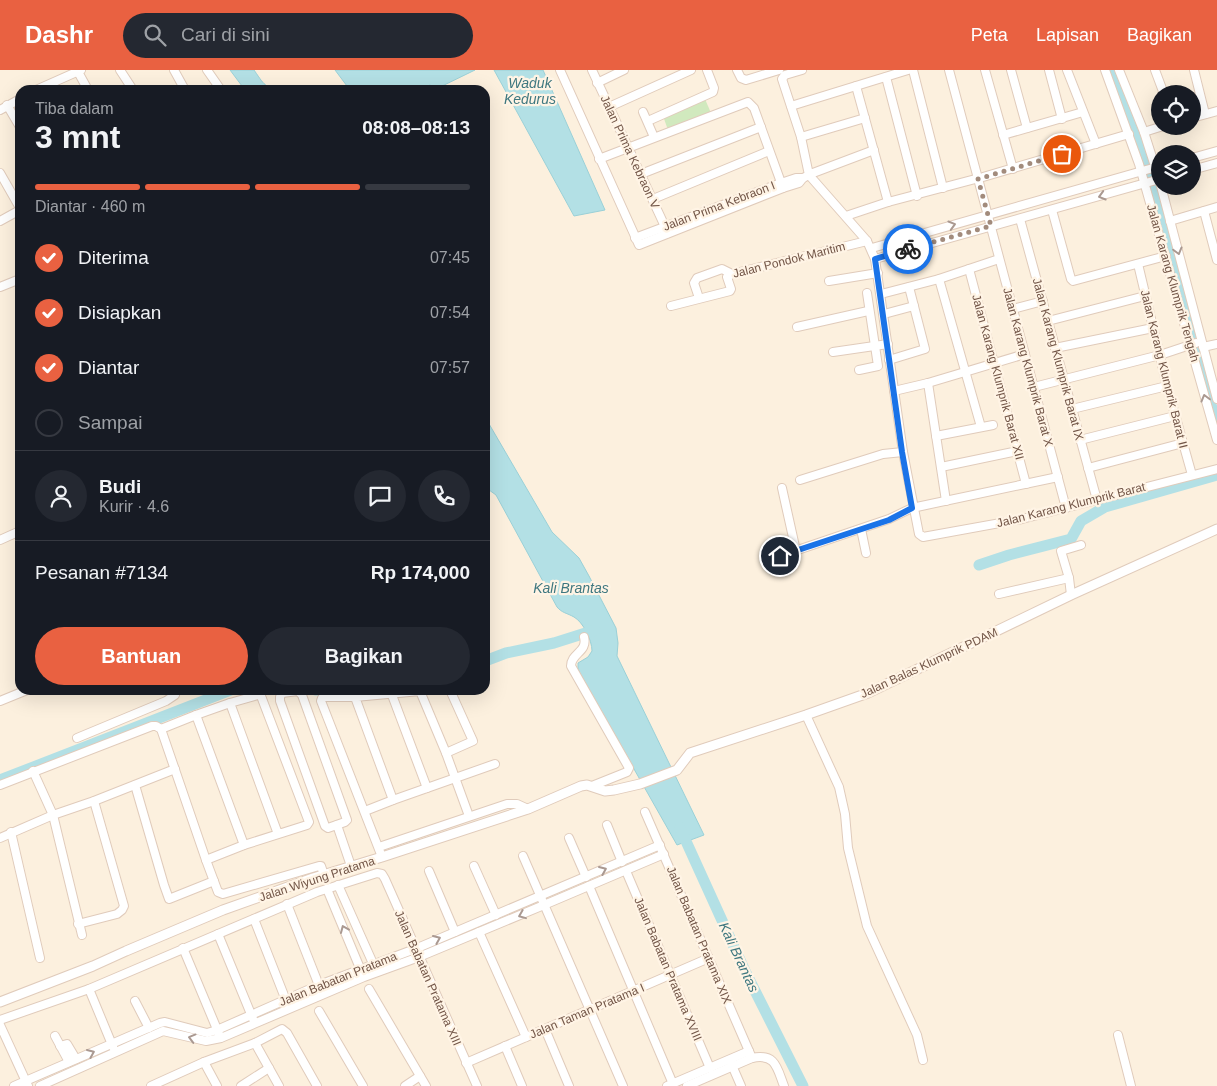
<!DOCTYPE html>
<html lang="id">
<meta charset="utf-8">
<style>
body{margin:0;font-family:Arial,sans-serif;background:#242831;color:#f1f3f6;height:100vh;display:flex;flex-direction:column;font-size:19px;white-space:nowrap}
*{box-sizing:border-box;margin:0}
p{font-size:16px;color:#9ea1a6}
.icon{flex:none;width:28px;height:28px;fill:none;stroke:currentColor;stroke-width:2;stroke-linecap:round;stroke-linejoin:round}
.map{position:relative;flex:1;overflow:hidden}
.sheet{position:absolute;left:15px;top:15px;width:475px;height:610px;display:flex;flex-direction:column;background:#171b24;border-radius:15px;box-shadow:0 5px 20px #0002}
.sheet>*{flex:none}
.fabs{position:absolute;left:1151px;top:15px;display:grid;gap:10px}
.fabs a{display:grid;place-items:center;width:50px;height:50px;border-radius:50%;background:#171b24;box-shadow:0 5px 20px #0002;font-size:25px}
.pin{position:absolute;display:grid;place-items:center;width:42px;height:42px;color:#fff;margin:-21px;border:2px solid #fff;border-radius:50%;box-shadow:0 1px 5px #0007}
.courier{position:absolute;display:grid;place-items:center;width:50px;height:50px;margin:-25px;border:4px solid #1a73e8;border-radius:50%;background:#fff;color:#222;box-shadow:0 1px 6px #0007}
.overview em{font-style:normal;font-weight:600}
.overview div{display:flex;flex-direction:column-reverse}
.overview{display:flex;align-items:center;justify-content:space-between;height:85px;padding:0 20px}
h1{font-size:32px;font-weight:600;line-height:38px}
.bar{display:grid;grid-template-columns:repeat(4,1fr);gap:8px 5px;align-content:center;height:60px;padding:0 20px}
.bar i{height:6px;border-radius:4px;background:#363941}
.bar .current{background:#e96141}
.bar p{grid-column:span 4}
.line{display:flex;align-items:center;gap:12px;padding:0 20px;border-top:1px solid #363941}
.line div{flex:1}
.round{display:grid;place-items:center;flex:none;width:52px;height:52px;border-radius:26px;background:#242831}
ol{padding:0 20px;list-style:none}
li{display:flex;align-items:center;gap:15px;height:55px}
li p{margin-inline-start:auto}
li .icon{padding:5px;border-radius:50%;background:#e96141;color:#fff;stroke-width:4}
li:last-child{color:#9ea1a6}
li i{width:28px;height:28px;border:2px solid #363941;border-radius:50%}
.action{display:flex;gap:10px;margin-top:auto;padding:10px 20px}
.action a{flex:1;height:58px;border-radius:30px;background:#e96141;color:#fff;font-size:20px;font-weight:600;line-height:58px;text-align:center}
.action a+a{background:#242831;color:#f1f3f6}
header{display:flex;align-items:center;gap:30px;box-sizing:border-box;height:70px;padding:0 25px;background:#e96141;color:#fff}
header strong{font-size:24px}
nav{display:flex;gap:28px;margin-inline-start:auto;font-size:18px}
.search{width:350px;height:45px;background:#242831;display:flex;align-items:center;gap:12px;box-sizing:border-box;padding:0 18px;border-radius:28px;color:#9ea1a6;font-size:19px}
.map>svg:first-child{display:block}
.green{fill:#d1e9be}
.water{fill:#b3e0e5;stroke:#9ad0d7}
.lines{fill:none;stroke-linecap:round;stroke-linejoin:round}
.river{stroke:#b3e0e5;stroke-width:11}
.minor-casing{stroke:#e0cbbb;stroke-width:10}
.tertiary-casing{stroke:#e0cbbb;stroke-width:11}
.minor{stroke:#fff;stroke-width:8}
.tertiary{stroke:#fff;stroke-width:9}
.oneway{stroke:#aa9991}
.done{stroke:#a28b7c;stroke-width:5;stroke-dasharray:0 9}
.route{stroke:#1a73e8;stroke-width:6}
.labels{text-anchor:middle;stroke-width:4.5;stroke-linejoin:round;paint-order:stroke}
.street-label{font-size:12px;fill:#725547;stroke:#fff4e5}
.water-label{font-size:14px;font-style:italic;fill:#3e777f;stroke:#fff4e5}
</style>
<header>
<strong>Dashr</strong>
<div class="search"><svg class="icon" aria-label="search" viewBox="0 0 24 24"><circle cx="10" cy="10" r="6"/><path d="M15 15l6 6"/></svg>Cari di sini</div>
<nav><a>Peta</a><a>Lapisan</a><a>Bagikan</a></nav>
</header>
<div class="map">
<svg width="1217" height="1016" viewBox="0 0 1217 1016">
<rect width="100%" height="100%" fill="#fcf0de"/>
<polygon class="green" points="705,29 711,43 668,60 663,46"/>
<g class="water">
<path d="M 230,0 L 254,0 C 267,19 264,16 286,20 L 245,20 Z"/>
<polygon points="335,0 475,0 436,19 430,15 420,20 350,20"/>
<polygon points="494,0 543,0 605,140 574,146"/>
<path d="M 485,347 L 552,462 L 579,488 L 589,506 L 616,558 L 618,573 L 617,586 L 704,765 L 677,775 L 578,600 L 578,593 L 588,587 L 592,581 C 592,570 583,552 574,547 C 567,543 562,543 557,537 L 496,425 L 485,417 Z"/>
</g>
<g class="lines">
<g class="river">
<path d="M 1110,0 C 1122,32 1136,64 1146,97 C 1171,182 1191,269 1217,355"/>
<polyline points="979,495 1009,485 1071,469 1081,451 1105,437 1217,405"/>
<polyline points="485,591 506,583 554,573 595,560"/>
<polyline points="316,620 320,620"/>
<polyline points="0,710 231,620"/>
<polyline points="680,758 745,901 803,1016"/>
</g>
<g class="minor-casing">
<g id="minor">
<polyline points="77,0 88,20"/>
<polyline points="120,0 133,20"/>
<polyline points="174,0 185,20"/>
<polyline points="207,0 221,20"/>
<polyline points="560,0 639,175 783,118 799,113 803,108 813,103 874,80"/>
<polyline points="592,0 668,163"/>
<polyline points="737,0 741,8 746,10 779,0"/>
<polyline points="802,0 785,5 782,9 801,67 809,105 867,171 875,189 903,382 919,464 923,467 1022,449 1217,399"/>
<polyline points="913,0 943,118"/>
<polyline points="949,0 1066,438"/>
<polyline points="985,0 1013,99"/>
<polyline points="1011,0 1027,58"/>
<polyline points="1049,0 1062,49"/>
<polyline points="1067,0 1096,74"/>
<polyline points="1105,0 1139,94 1217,370"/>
<polyline points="1119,0 1144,62 1160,112"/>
<polyline points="1155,0 1164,24"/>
<polyline points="1194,0 1205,44"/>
<polyline points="886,7 917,126"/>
<polyline points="597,13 624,0"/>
<polyline points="856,16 888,132"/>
<polyline points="36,20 81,0"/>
<polyline points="7,35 20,57"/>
<polyline points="791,36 908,0"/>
<polyline points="609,37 691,0"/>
<polyline points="0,40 20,29"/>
<polyline points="643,42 654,67"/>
<polyline points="1192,48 1217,41"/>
<polyline points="648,51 713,22 714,18 707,0"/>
<polyline points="1144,62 1163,56"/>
<polyline points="1003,65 1083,42"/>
<polyline points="801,67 865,48"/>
<polyline points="1192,88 1217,81"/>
<polyline points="599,89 748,32 754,38 783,118"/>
<polyline points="1192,100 1217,93"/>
<polyline points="0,103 20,138"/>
<polyline points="641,104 761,57"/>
<polyline points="1161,116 1217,329"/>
<polyline points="653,129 769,81"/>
<polyline points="1052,140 1071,209 1073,211 1166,186"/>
<polyline points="1204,141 1217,190"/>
<polyline points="846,146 888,132 983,107 1129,64"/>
<polyline points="1020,149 1097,430"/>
<polyline points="0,151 20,140"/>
<polyline points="1170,151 1217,137"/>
<polyline points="635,168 781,113 796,108 803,108"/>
<polyline points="872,178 1160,96"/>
<polyline points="875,189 1160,109"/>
<polyline points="1138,194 1167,316 1192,405"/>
<polyline points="969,199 1026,414"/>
<polyline points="939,209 981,357"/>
<polyline points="829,211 878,203"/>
<polyline points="0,217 20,209"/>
<polyline points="881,224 939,209 999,189"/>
<polyline points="699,228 694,213 697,208 722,199 732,204"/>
<polyline points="671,236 730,221 731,219 727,207 732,204 867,171"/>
<polyline points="1013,239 1043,231"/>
<polyline points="884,244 914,236"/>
<polyline points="1048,251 1145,226"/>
<polyline points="797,257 868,241"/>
<polyline points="1203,277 1217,274"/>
<polyline points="1055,278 1153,258"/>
<polyline points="833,282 888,274"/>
<polyline points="889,290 925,279 909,217"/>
<polyline points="859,300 878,296 867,223"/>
<polyline points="928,313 946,431"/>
<polyline points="1034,317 1160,285 1196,273"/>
<polyline points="894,321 928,313 1025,284"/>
<polyline points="1072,339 1167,316"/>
<polyline points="936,366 993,355"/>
<polyline points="1080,370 1175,346"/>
<polyline points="941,397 1018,381"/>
<polyline points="1088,398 1183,373"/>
<polyline points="800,410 883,384 903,382"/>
<polyline points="782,418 796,481"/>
<polyline points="861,459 866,483"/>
<polyline points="0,470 20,461"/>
<polyline points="780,486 889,449 912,438 1058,407"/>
<polyline points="999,524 1069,508"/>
<polyline points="1071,525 1069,508 1061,481 1081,475"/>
<path d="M 584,567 C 588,582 571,583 571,596 L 629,698 L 627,702 L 592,716"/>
<polygon points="298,621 302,625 347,750 345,752 328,758 325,756 280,631 280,627 282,623"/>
<polyline points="392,625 427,718"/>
<polyline points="355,627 325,627 322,628 321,631 382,787"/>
<polyline points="0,631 27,620"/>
<polyline points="196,645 230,633"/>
<polyline points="806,645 839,717 845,744 848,778 867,856 917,965 923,990"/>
<polyline points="161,659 196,645 244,775"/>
<polyline points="77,668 166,631 175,625 176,620"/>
<polyline points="446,683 473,671 450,620"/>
<polyline points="33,701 53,745 82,865"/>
<polyline points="0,715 152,656 156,656 161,659 206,790 218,822 223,824 319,796 321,796 324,805"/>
<polyline points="135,715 164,815 169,829 214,811"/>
<polyline points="393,730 355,627 420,621 446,683 469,746"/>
<polyline points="365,741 393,730 495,694"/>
<polyline points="645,742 752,988"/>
<polyline points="337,755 351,796"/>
<polyline points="607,755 622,792"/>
<polyline points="11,762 40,888"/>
<polyline points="0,768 53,745 94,731 175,699"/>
<polyline points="569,768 586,807"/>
<polyline points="379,777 507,734 517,734 528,739"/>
<polyline points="523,786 623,1016"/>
<polyline points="206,790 244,775 307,755 309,752 261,626 258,625 230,633 278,764"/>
<polyline points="474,796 496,845"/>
<polyline points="429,801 455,862"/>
<polyline points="626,801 710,998"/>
<polyline points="338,815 375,898"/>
<polyline points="589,816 673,1014"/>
<polyline points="327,819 362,903"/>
<polyline points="287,834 320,918"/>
<polyline points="254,849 287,933"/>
<polyline points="78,854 117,844 122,840 124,836 94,731"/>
<polyline points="479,862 526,967"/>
<polyline points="218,864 253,949"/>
<polyline points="183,878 219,964"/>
<polyline points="89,919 113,977"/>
<polyline points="369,919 426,1016"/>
<polyline points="135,931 149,958"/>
<polyline points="319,941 363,1016"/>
<polyline points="0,950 89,919 317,822 377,803 382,804 385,809 477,1016"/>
<polyline points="0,955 28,1016"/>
<polyline points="545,959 569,1016"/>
<polyline points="1118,965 1131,1016"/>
<polyline points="55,966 69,992"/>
<polyline points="255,973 279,1016"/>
<polyline points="60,976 67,974 76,989"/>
<polyline points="505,976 522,1016"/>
<polyline points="204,992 217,1016"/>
<polyline points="466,993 709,888"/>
<polyline points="731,993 741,1016"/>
<polyline points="14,1016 160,953 165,952 207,963 217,960 319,915 415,879 660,775"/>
<polyline points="40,1016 163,961 206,971 221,968 364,907 419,887 544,835 664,784"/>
<polyline points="151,1016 204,992 255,973 282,959 287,963 317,1016"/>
<polyline points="241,1016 269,998"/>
<polyline points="405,1016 420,1006"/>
<polyline points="667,1016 749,981"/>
<path d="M 687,1016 L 752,988 C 776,983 777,998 784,1016"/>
</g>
</g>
<g class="tertiary-casing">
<polyline id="tertiary" points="0,932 93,896 126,881 223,840 313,808 382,787 528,739 581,716 587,715 605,721 614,720 640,714 677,700 690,683 806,645 868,623 1071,525 1217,459"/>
</g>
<use href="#minor" class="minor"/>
<use href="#tertiary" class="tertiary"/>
</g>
<defs><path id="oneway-chevron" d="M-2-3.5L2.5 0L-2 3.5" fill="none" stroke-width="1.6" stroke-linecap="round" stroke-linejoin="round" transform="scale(1.25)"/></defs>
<g class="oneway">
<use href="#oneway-chevron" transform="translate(1102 126) rotate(164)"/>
<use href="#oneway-chevron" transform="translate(952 155) rotate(-16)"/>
<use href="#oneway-chevron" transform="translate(1178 181) rotate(75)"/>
<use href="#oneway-chevron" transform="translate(1205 328) rotate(-105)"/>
<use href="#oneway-chevron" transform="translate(603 800) rotate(-23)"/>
<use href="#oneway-chevron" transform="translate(522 845) rotate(158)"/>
<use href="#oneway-chevron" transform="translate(344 859) rotate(-113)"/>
<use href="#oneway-chevron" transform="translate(437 869) rotate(-23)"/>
<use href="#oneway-chevron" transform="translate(192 968) rotate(-165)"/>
<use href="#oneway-chevron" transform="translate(91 983) rotate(-23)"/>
</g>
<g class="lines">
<polyline class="done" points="908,179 991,156 978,109 1062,84"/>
<polyline class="route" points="780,486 889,450 912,438 902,382 875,189 908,179"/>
</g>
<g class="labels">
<g class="street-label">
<text transform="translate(630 82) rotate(65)" y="4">Jalan Prima Kebraon V</text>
<text transform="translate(719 136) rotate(-21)" y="4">Jalan Prima Kebraon I</text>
<text transform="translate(789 190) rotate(-14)" y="4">Jalan Pondok Maritim</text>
<text transform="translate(1173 213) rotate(74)" y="4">Jalan Karang Klumprik Tengah</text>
<text transform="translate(1058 289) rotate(75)" y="4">Jalan Karang Klumprik Barat IX</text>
<text transform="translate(1028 297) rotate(75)" y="4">Jalan Karang Klumprik Barat X</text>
<text transform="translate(1164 299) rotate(76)" y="4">Jalan Karang Klumprik Barat II</text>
<text transform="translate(998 307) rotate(75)" y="4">Jalan Karang Klumprik Barat XII</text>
<text transform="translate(1071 435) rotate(-14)" y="4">Jalan Karang Klumprik Barat</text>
<text transform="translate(929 593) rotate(-25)" y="4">Jalan Balas Klumprik PDAM</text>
<text transform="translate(317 809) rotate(-18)" y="4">Jalan Wiyung Pratama</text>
<text transform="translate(699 865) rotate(67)" y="4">Jalan Babatan Pratama XIX</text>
<text transform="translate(668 899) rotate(67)" y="4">Jalan Babatan Pratama XVIII</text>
<text transform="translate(428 908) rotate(66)" y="4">Jalan Babatan Pratama XIII</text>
<text transform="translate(338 909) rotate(-22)" y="4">Jalan Babatan Pratama</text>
<text transform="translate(587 941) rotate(-23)" y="4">Jalan Taman Pratama I</text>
</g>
<g class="water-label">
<text x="530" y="18">Waduk<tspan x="530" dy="16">Kedurus</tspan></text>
<text x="571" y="523">Kali Brantas</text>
<text transform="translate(739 887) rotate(65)" y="5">Kali Brantas</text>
</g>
</g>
</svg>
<div class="fabs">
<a><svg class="icon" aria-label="locate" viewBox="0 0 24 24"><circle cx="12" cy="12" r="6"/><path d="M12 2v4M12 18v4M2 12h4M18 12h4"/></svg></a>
<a><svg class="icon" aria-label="layers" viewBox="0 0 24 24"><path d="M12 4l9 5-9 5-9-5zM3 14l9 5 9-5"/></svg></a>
</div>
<div class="pin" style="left:1062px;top:84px;background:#ea580c"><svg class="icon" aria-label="bag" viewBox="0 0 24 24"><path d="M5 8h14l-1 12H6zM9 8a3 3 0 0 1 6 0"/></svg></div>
<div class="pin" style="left:780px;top:486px;background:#1f2937"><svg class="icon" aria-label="home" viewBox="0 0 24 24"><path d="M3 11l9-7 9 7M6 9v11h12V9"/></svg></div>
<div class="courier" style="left:908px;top:179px"><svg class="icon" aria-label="bike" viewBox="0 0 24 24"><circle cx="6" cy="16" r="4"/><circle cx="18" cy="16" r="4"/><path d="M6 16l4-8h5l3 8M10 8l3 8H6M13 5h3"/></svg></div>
<section class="sheet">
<div class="overview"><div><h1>3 mnt</h1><p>Tiba dalam</p></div><em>08:08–08:13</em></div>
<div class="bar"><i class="current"></i><i class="current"></i><i class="current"></i><i></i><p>Diantar · 460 m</p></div>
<ol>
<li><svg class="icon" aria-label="check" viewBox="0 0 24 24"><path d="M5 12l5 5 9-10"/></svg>Diterima<p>07:45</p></li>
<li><svg class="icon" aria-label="check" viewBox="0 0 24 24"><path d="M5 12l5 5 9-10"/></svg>Disiapkan<p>07:54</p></li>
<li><svg class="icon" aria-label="check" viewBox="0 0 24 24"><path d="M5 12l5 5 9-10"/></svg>Diantar<p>07:57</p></li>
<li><i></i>Sampai</li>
</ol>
<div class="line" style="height:90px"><a class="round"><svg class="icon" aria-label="person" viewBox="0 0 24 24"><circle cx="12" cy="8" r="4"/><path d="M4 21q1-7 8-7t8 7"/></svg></a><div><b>Budi</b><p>Kurir · 4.6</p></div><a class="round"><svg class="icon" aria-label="chat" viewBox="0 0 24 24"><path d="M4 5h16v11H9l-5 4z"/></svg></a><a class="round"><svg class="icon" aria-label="phone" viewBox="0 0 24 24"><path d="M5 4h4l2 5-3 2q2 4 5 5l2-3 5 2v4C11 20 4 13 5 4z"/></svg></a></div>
<div class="line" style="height:65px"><div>Pesanan #7134</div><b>Rp 174,000</b></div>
<div class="action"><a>Bantuan</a><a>Bagikan</a></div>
</section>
</div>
